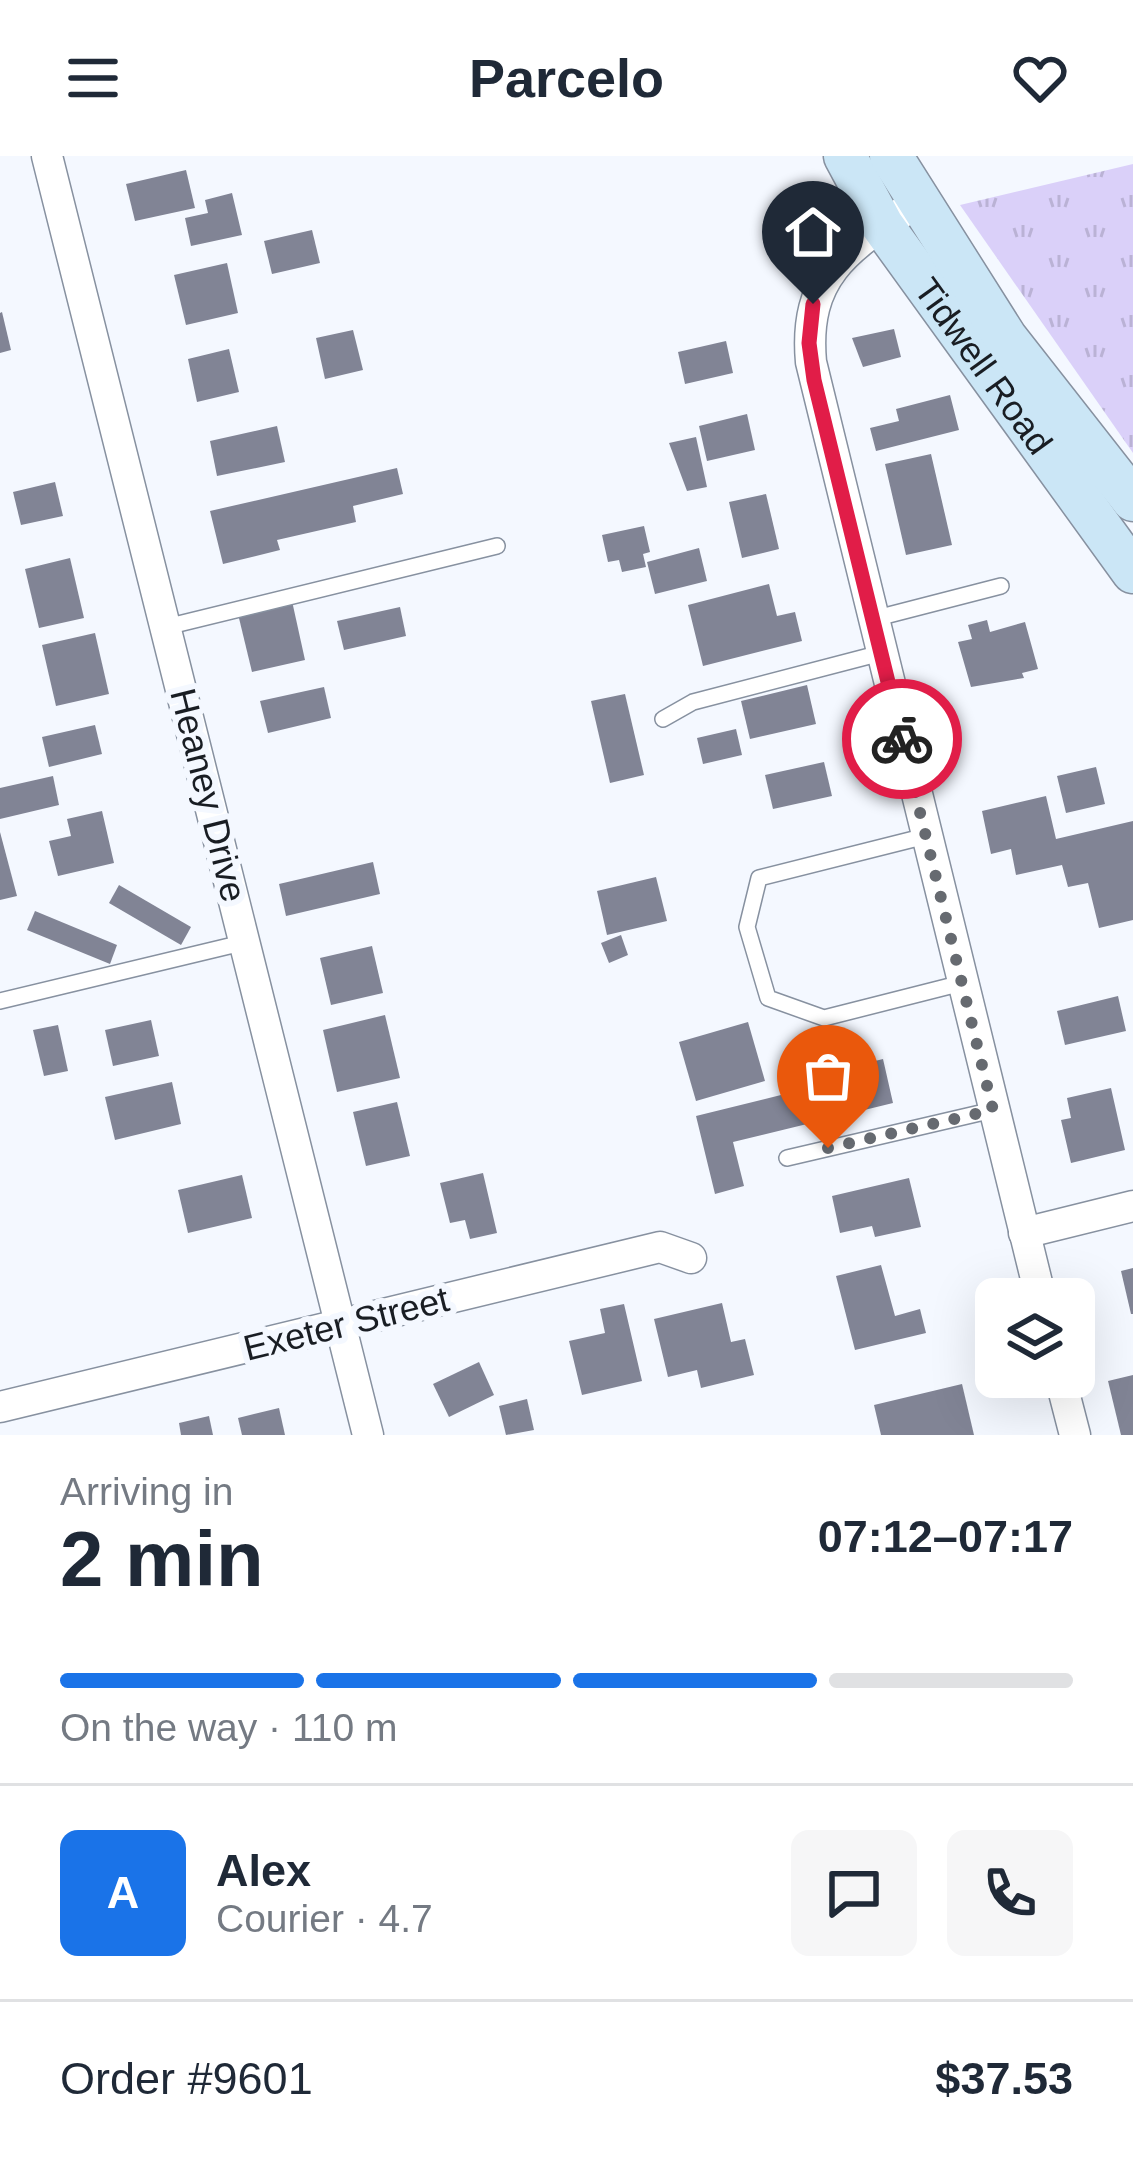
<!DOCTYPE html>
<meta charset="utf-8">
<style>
body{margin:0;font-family:Arial,sans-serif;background:#f6f6f7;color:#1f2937;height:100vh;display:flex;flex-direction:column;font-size:45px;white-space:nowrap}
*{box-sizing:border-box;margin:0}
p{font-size:39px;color:#747a83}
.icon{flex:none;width:66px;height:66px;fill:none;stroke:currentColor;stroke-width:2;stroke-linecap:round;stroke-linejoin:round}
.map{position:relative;height:1279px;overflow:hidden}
.panel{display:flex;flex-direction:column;background:#fff;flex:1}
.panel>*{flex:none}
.controls{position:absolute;left:975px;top:1122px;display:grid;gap:24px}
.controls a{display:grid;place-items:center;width:120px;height:120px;border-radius:18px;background:#fff;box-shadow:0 12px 48px #0002;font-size:60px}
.pin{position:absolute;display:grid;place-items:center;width:102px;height:102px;color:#fff;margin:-123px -51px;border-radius:50% 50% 50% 0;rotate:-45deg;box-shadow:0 0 12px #0007}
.pin .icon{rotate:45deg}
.courier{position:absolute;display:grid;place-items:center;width:120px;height:120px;margin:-60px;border:9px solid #e11d48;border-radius:50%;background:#fff;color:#222;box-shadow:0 3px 15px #0007}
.headline em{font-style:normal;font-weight:700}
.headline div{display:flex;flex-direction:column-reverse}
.headline{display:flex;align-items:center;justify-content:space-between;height:204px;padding:0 60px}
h1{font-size:78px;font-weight:700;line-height:90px}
.bar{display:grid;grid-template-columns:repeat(4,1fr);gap:18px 12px;align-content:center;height:144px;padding:0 60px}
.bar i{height:15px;border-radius:9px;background:#e0e1e3}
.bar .selected{background:#1a73e8}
.bar p{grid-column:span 4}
.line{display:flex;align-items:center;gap:30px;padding:0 60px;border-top:3px solid #e0e1e3}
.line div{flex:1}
.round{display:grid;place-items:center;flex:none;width:126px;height:126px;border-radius:18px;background:#f6f6f7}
header{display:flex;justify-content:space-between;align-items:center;height:156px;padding:0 60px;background:#fff;font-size:54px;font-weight:700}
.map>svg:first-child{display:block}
.park{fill:url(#park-tufts)}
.building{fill:#818495}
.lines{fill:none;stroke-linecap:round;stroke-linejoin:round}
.lane-casing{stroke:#8791a0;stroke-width:18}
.street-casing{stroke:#8791a0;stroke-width:33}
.secondary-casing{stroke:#8791a0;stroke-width:45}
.lane{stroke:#fff;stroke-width:15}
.street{stroke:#fff;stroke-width:30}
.secondary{stroke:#cbe6f6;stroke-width:42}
.done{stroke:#666a70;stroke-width:12;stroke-dasharray:0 21.6}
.route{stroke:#e11d48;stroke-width:15}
.labels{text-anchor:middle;stroke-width:12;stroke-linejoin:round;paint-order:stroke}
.street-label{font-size:36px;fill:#191d23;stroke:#f4f8ff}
</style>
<header><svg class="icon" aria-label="menu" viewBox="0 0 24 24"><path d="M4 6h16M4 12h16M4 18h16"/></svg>Parcelo<svg class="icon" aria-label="heart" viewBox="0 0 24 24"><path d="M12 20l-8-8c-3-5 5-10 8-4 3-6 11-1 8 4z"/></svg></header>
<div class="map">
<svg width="1133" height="1279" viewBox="0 0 1133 1279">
<defs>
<pattern id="park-tufts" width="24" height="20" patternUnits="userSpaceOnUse" patternTransform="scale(3)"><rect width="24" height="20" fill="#dad0f9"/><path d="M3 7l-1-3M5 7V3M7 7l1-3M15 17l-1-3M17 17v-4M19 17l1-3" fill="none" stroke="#bab2d5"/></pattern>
</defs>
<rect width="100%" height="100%" fill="#f4f8ff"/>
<polygon class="park" points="1133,8 1133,297 960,49"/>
<g class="building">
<polygon points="186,14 195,52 135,65 126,28"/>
<polygon points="232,37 242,79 191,90 185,62 208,57 205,44"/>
<polygon points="312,74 320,107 272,118 264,85"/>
<polygon points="227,107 238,157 186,169 174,119"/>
<polygon points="2,156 11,194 0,197 0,157"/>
<polygon points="894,173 901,201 863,211 852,182"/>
<polygon points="353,174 363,214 325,223 316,182"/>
<polygon points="726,185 733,217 685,228 678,196"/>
<polygon points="229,193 239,236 197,246 188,203"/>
<polygon points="950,239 959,274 876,295 870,272 899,265 896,253"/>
<polygon points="747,258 755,294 707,305 699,270"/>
<polygon points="277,270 285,306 217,320 210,285"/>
<polygon points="696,281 707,331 687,335 669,287"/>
<polygon points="931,298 952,389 906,399 885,308"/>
<polygon points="397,312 403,338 353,350 356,366 277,384 280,394 223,408 210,355"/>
<polygon points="55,326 63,360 21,369 13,336"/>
<polygon points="766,338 779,393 742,402 729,346"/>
<polygon points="644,370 650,396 643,398 646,411 622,416 619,404 608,406 602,379"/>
<polygon points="699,392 707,425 655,438 647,406"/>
<polygon points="70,402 84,462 39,472 25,413"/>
<polygon points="769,428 777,460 795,456 802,485 703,510 688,449"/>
<polygon points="292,445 305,504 252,516 238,458"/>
<polygon points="400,451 406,480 344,494 337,465"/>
<polygon points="987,464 990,476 1025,466 1038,513 1022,517 1024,522 971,531 958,486 972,483 968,469"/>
<polygon points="95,477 109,538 56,550 42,489"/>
<polygon points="807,529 816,568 750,583 741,545"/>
<polygon points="324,531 331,562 268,577 260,545"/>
<polygon points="625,538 644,619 610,627 591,545"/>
<polygon points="95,569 102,598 49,611 42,581"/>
<polygon points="736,573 742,599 703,608 697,582"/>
<polygon points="824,606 832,640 773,653 765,619"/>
<polygon points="1096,611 1105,648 1066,657 1057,620"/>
<polygon points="53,620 59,649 0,663 0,632"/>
<polygon points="1046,640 1056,683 1133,665 1133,764 1099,772 1088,727 1068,731 1062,709 1016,719 1011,693 991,698 982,655"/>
<polygon points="102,655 114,707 58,720 49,685 71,680 67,663"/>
<polygon points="0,676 17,740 0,744"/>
<polygon points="373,706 380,738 286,760 279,728"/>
<polygon points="656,721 667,765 607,779 597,735"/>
<polygon points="119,729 191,771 181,789 109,747"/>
<polygon points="35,755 117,789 110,808 27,774"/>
<polygon points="621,779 628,799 609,807 601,787"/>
<polygon points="372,790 383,837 331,849 320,802"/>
<polygon points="1118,840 1126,875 1065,889 1057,855"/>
<polygon points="385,859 400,922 337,936 323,874"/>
<polygon points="151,864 159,900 113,910 105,874"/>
<polygon points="748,866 765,925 696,945 679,886"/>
<polygon points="58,869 68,915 44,920 33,874"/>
<polygon points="883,903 893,947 733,986 744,1030 715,1038 696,960 785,938 783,928"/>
<polygon points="172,926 181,968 115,984 105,941"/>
<polygon points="1111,932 1125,994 1071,1007 1061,964 1071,962 1067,942"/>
<polygon points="397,946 410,1000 366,1010 353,956"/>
<polygon points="483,1017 497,1077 470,1083 465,1064 450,1067 440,1027"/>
<polygon points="242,1019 252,1062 188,1077 178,1034"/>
<polygon points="909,1022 921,1071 875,1081 872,1070 840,1077 832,1040"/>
<polygon points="881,1109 895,1160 920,1153 926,1177 855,1194 836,1120"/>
<polygon points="1133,1112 1133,1158 1131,1158 1121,1115"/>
<polygon points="722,1147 731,1186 745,1183 754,1219 701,1232 697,1214 668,1221 654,1163"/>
<polygon points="624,1148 642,1225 582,1239 569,1185 605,1177 600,1153"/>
<polygon points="479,1206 494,1239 449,1261 433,1228"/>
<polygon points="1133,1219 1133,1279 1121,1279 1108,1225"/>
<polygon points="962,1228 974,1279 881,1279 874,1249"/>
<polygon points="527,1243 534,1274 506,1279 499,1250"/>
<polygon points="279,1252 285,1279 242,1279 238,1262"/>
<polygon points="209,1260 213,1279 181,1279 179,1267"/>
</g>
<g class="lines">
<g class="lane-casing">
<g id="lane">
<polyline points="873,463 1001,430"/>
<polyline points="166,471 497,390"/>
<polyline points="663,563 693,546 881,497"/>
<polyline points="926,680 759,722 747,771 768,842 824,862 962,827"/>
<polyline points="0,845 246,786"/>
<polyline points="787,1002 993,954"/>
</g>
</g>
<g class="street-casing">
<g id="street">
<polyline points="47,0 368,1279"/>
<path d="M 918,46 C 851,90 803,116 811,206 L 1041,1143"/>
<polyline points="1024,1077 1133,1050"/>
<polyline points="1060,1221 1075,1279"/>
<polyline points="0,1251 660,1091 691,1102"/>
</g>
</g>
<g class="secondary-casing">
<g id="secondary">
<path id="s1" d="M 845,0 L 882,69 L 1133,416"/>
<polyline points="891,0 1006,182 1133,344"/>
</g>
</g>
<use href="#lane" class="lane"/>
<use href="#street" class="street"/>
<use href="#secondary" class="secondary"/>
</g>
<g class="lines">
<polyline class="done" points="828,992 993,954 902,583"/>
<polyline class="route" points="813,148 809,187 814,224 902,583"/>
</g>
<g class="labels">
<g class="street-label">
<text dy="13" stroke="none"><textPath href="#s1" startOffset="252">Tidwell Road</textPath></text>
<text transform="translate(209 639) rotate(76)" y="13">Heaney Drive</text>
<text transform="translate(346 1167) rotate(-14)" y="13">Exeter Street</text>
</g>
</g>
</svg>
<div class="controls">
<a><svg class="icon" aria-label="layers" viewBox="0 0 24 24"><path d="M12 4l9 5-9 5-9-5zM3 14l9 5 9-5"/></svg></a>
</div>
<div class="pin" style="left:828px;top:992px;background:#ea580c"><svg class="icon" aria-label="bag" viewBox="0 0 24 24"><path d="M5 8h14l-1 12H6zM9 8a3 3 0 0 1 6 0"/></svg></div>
<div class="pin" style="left:813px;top:148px;background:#1f2937"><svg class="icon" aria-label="home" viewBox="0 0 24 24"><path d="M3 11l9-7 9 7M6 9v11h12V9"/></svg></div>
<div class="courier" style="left:902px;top:583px"><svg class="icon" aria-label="bike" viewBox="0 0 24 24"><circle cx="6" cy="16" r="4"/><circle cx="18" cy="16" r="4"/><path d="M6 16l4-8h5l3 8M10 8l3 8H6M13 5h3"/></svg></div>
</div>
<section class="panel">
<div class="headline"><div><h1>2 min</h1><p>Arriving in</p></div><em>07:12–07:17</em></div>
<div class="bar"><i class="selected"></i><i class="selected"></i><i class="selected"></i><i></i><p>On the way · 110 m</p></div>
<div class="line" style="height:216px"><b class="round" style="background:#1a73e8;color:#fff">A</b><div><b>Alex</b><p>Courier · 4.7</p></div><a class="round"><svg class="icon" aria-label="chat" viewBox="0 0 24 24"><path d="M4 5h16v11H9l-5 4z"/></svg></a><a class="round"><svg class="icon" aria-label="phone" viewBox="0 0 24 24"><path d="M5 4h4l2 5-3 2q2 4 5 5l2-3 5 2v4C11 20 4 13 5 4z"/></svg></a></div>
<div class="line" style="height:156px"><div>Order #9601</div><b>$37.53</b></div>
</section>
